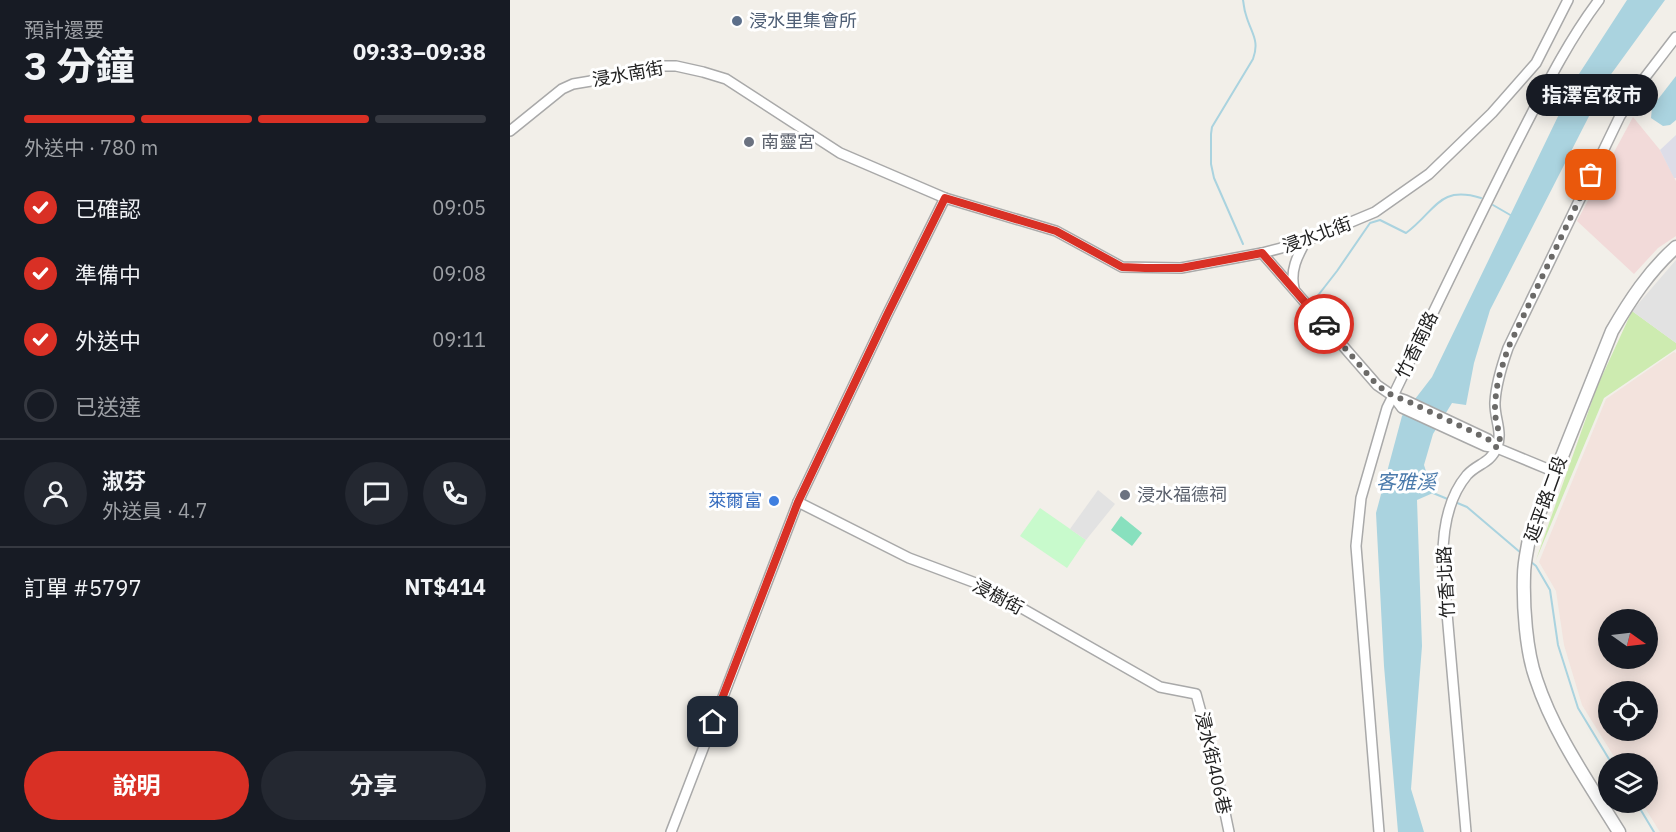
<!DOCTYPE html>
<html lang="zh-TW">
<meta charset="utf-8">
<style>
body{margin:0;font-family:"IBM Plex Sans","Noto Sans TC",sans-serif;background:#242831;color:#f1f3f6;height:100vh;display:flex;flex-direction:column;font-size:22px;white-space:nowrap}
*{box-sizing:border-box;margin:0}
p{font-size:20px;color:#9ea1a6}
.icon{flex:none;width:33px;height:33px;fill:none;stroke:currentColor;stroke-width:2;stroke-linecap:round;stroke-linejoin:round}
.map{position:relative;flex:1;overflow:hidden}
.sheet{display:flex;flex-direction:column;background:#171b24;width:510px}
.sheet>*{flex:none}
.needle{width:39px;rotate:104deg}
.buttons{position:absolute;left:1088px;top:609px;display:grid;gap:12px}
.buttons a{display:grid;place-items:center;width:60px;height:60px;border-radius:50%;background:#171b24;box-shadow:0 3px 15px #0003;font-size:30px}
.pin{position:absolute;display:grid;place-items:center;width:51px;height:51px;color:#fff;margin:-26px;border-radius:12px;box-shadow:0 3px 9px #0006}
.courier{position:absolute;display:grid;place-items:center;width:60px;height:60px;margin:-30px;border:4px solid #d93025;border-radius:50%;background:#fff;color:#222;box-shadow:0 2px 8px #0007}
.bubble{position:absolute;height:42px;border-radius:21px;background:#171b24;box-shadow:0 3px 15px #0003;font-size:20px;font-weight:700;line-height:42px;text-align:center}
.overview em{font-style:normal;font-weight:700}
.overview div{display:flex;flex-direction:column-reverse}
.overview{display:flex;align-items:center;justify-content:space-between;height:102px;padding:0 24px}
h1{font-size:39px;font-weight:700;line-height:45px}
.bar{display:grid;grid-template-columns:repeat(4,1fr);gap:9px 6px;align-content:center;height:72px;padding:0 24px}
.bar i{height:8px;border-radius:4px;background:#363941}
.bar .selected{background:#d93025}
.bar p{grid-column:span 4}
.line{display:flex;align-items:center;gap:15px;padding:0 24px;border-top:2px solid #363941}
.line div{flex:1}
.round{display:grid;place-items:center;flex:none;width:63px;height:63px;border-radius:32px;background:#242831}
ol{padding:0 24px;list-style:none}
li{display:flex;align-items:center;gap:18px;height:66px}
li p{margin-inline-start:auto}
li .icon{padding:6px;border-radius:50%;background:#d93025;color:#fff;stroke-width:4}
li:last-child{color:#9ea1a6}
li i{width:33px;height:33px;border:3px solid #363941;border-radius:50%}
.button{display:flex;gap:12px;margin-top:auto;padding:12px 24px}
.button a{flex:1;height:69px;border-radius:36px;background:#d93025;color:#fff;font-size:24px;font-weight:700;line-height:69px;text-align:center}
.button a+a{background:#242831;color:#f1f3f6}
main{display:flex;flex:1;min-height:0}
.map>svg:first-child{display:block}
.commercial{fill:#f2dad9}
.military{fill:#f3e3dd;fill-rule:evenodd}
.grass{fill:#cdebb0}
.park{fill:#c8facc}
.pitch{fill:#88e0be}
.parking{fill:#e2e2e2}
.plaza{fill:#dddde8}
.water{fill:#aad3df}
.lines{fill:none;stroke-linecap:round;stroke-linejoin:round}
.stream{stroke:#aad3df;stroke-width:2}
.minor-casing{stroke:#a9a9a9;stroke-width:12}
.tertiary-casing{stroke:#a9a9a9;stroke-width:15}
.minor{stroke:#fff;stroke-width:9}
.tertiary{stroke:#fff;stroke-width:12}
.done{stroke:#6b6a68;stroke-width:6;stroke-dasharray:0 10.8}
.route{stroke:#d93025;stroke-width:8}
.service-dot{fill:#5c6f8a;stroke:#fff;stroke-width:2}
.worship-dot{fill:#6b7280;stroke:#fff;stroke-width:2}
.shop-dot{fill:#3f7fe0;stroke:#fff;stroke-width:2}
.labels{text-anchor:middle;stroke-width:6;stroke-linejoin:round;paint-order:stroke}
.service-label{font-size:18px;fill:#4e5e75;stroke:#fff;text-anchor:start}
.street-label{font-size:18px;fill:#222;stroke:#fff}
.worship-label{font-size:18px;fill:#5b616d;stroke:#fff;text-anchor:start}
.shop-label{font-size:18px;fill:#366cbe;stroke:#fff;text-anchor:end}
.water-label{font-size:20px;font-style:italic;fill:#4a7aab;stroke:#fff}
</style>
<main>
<section class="sheet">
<div class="overview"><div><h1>3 分鐘</h1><p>預計還要</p></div><em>09:33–09:38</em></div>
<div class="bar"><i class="selected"></i><i class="selected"></i><i class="selected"></i><i></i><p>外送中 · 780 m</p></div>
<ol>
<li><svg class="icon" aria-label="check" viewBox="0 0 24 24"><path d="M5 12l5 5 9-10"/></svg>已確認<p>09:05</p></li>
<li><svg class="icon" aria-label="check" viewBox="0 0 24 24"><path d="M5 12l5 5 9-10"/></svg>準備中<p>09:08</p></li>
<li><svg class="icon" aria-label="check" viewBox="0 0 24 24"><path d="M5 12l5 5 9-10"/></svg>外送中<p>09:11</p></li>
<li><i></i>已送達</li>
</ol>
<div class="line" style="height:108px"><a class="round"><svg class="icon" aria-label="person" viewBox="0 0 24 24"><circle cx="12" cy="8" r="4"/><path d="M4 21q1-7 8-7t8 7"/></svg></a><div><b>淑芬</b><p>外送員 · 4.7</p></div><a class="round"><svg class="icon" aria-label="chat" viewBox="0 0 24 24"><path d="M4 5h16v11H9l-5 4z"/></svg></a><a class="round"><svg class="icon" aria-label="phone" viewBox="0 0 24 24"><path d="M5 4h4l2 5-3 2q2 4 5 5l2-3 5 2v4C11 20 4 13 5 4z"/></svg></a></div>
<div class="line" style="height:78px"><div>訂單 #5797</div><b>NT$414</b></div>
<div class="button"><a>說明</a><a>分享</a></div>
</section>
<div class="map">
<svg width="1166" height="832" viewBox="0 0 1166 832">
<rect width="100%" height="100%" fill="#f2efe9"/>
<polygon class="commercial" points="1123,117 1150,150 1166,181 1166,236 1148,248 1124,274 1067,221"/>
<path class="military" d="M 1164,352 L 1166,353 L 1166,832 L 1150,832 L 1132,803 L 1137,802 L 1137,764 L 1108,763 L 1072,705 L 1054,645 L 1046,591 L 1029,562 L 1096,399 ZM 1098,620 L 1137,620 L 1137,658 L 1098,658 ZM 1098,692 L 1137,692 L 1137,730 L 1098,730 Z"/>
<polygon class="grass" points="1122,311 1166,343 1166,349 1094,398 1026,560 1087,387"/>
<polygon class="park" points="530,508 576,540 557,568 510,536"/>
<polygon class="pitch" points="611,516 632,533 622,546 601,530"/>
<g class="parking">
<polygon points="1166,260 1166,343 1122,311"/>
<polygon points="588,490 605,504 576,540 560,529"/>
</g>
<polygon class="plaza" points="1166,135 1166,178 1164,178 1150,150"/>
<g class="water">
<polygon points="1117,0 1155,0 1099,77 980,310 964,363 956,405 942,403 923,434 914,465 923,493 907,500 912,646 901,789 914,832 888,832 874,666 866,513 892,416 922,377 1067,77"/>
<polygon points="1166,76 1166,120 1160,125 1153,126 1141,118 1142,107"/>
</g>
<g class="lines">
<g class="stream">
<polyline points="983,205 1002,216"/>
<path d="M 733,244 L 704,178 L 701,164 L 701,134 L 702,127 L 743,59 C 750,40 741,33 736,15 C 734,10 734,5 733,0"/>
<path d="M 806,298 L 827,271 L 860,223 L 870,220 L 896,233 C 926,211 928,185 971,198"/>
<polyline points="923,493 940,500"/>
<polyline points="945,502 957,507 1011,553"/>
<polyline points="1020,561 1026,566 1040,590 1048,645 1068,708 1102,764"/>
<polyline points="1126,802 1144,832"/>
</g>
<g class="minor-casing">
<g id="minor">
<polyline points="0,131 52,89 63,84 93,79 143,66 166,66 193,72 216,79 330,153 435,198 546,231 612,267 671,268 752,253 791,243 865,212 919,174 982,113 1026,63 1058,0"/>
<polyline points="752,253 867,385 883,396 892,408 975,446 987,448 1045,472"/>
<path d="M 784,288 C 780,271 787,256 796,241"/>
<polyline points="883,396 895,400 978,439 987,448"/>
<polyline points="288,502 399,558 471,585 650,687 686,694 704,760 719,832"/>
<polyline points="161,832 288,502 377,315 435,198"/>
<path d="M 869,832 L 846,546 L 851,498 L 877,408 L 883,396 C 923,313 963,229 1005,146 C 1031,96 1055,45 1089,0"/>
<path d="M 956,832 L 933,567 C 932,536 936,500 957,475 C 968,463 980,464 987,447 C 993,432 984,417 985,402 C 986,383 992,365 998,348 L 1110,116 L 1133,80 L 1166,37"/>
</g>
</g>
<g class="tertiary-casing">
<path id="tertiary" d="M 1109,832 C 1079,783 1044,734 1026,679 C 1016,651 1013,606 1014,575 C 1014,563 1017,551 1019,539 L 1102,331 C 1120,300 1139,271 1166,247"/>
</g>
<use href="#minor" class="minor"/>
<use href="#tertiary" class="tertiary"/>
</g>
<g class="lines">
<polyline class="done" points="814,324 867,385 883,396 895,400 978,439 987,448 990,438 985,415 985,402 988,380 998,348 1081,175"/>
<polyline class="route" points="203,722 288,502 377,315 435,198 546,231 612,267 635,268 671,268 752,253 814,324"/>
</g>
<circle class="service-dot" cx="227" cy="21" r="6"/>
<g class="worship-dot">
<circle cx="239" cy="142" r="6"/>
<circle cx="615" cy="495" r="6"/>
</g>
<circle class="shop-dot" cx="264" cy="501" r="6"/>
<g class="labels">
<g class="service-label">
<text x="239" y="27">浸水里集會所</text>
</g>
<g class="street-label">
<text transform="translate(118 74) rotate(-10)" y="6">浸水南街</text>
<text transform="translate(807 235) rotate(-20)" y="6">浸水北街</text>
<text transform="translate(907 345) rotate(-64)" y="6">竹香南路</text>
<text transform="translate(1036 499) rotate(-70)" y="6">延平路二段</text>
<text transform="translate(936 582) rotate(-93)" y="6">竹香北路</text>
<text transform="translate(488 597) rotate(28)" y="6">浸樹街</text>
<text transform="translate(703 763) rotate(77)" y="6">浸水街406巷</text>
</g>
<g class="worship-label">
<text x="251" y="148">南靈宮</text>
<text x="627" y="501">浸水福德祠</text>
</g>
<g class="shop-label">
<text x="252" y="507">萊爾富</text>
</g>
<g class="water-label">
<text x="896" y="489">客雅溪</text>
</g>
</g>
</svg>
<div class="buttons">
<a><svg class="needle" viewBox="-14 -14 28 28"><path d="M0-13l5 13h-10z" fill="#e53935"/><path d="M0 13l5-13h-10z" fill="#9ea1a6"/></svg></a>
<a><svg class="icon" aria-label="locate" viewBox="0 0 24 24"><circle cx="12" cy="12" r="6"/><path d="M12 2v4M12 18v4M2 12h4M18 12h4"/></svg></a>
<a><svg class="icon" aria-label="layers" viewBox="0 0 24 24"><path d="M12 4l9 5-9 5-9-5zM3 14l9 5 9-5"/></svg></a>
</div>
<div class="pin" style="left:1081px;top:175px;background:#ea580c"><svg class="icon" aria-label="bag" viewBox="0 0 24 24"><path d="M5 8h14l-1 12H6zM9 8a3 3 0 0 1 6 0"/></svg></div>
<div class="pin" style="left:203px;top:722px;background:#1f2937"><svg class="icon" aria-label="home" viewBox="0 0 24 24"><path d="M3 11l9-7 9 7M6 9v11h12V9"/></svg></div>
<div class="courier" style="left:814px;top:324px"><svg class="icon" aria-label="car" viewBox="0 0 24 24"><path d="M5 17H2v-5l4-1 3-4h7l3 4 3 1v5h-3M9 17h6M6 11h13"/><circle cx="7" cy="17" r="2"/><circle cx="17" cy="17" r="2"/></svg></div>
<div class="bubble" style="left:1016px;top:74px;width:132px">指澤宮夜市</div>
</div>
</main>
